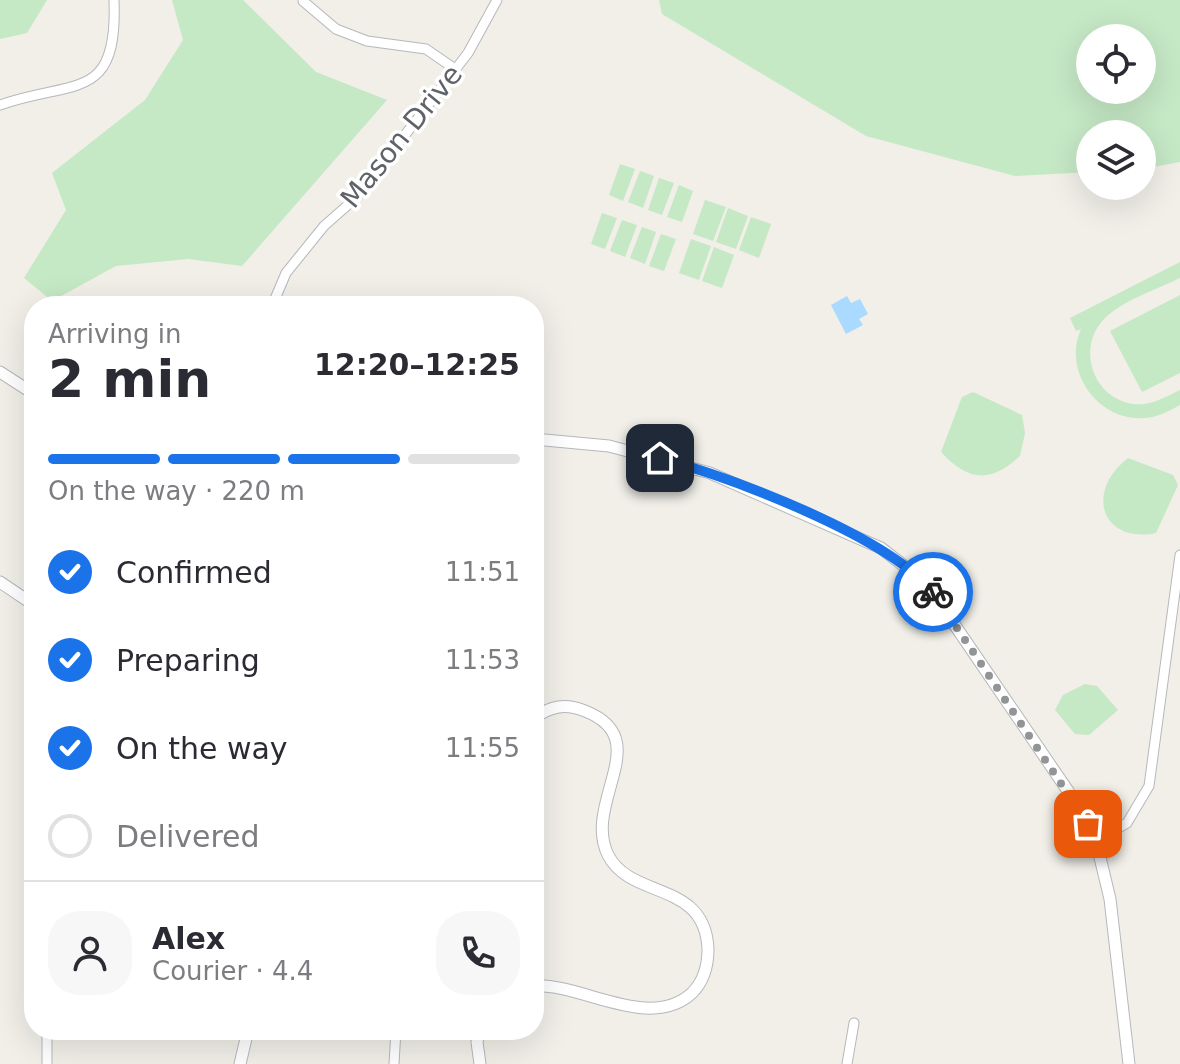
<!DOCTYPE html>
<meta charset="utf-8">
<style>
body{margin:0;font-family:"DejaVu Sans",sans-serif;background:#f7f7f7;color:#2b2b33;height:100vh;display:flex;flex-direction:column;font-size:30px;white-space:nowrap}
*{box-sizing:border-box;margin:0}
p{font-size:26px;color:#7c7c81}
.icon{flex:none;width:44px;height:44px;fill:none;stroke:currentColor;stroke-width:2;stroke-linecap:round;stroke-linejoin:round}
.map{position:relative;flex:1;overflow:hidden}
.details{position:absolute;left:24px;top:296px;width:520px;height:744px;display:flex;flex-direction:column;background:#fff;border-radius:32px;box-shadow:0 8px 32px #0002}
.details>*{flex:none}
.buttons{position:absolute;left:1076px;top:24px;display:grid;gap:16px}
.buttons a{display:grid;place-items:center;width:80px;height:80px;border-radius:50%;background:#fff;box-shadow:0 8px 32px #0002;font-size:40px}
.pin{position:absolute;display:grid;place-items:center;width:68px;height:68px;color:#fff;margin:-34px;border-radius:16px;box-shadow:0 4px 12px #0006}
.courier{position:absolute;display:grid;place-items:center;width:80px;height:80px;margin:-40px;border:6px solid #1a73e8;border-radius:50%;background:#fff;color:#222;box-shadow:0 2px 10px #0007}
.overview em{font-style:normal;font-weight:600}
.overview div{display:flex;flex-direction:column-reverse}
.overview{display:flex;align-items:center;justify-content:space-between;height:136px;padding:0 24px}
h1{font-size:52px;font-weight:600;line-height:60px}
.bar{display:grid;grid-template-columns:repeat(4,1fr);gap:12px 8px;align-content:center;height:96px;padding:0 24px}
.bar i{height:10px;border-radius:6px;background:#e1e1e2}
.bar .selected{background:#1a73e8}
.bar p{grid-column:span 4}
.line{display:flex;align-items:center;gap:20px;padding:0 24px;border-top:2px solid #e1e1e2}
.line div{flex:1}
.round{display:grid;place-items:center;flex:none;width:84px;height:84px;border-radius:32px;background:#f7f7f7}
ol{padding:0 24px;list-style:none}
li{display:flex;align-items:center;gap:24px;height:88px}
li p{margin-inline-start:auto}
li .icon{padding:8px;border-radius:50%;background:#1a73e8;color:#fff;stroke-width:4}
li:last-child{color:#7c7c81}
li i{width:44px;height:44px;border:4px solid #e1e1e2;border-radius:50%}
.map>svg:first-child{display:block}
.green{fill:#c5e8c5;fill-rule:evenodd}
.water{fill:#aadaff}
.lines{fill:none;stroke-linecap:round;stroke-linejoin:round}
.minor-casing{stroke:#b5b8bc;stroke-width:11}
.tertiary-casing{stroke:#b5b8bc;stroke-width:13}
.minor{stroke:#fff;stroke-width:9}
.tertiary{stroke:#fff;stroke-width:11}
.done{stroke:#929495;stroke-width:8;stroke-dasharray:0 14.4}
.route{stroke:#1a73e8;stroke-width:10}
.labels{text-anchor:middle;stroke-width:7;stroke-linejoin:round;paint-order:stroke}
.street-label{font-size:28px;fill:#5f6368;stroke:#fff}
</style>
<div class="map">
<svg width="1180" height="1064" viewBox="0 0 1180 1064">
<rect width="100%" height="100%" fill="#f1efe8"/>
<g class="green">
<polygon points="0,0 47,0 27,33 0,39"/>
<polygon points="172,0 243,0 316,72 387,100 242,266 188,259 116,266 52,301 24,278 66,210 52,173 145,100 183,40"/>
<path d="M 659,0 L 1180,0 L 1180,162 L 1142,169 L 1142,134 L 1090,134 L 1090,172 L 1015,176 L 866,136 L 662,14 ZM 1090,38 L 1142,38 L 1142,90 L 1090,90 Z"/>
<polygon points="620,164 635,169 623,201 609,195"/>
<polygon points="640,171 654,176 643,208 628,202"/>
<polygon points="659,178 674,183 662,215 648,210"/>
<polygon points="679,185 693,191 682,222 667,217"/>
<polygon points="705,200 726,207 713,241 693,234"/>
<polygon points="728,208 748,216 736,249 716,242"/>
<polygon points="602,213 617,218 605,249 591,244"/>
<polygon points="751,217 771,224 759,258 739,250"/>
<polygon points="622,220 637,225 625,257 610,251"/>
<polygon points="642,227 656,232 645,264 630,258"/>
<polygon points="661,234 676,239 664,271 649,266"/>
<polygon points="691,239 711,246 699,280 679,273"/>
<polygon points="714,247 734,255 722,288 702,281"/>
<path d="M 1180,262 L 1180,278 C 1156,290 1123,300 1104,319 C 1076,348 1093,399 1134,404 C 1151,406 1165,397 1180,390 L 1180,405 C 1169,411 1158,417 1145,418 C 1099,422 1062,372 1081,329 L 1076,331 L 1070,318 Z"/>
<polygon points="1180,295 1180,373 1142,392 1110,331"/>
<path d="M 973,392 L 1022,415 L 1025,433 L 1020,456 C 990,484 968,481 941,452 L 962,397 Z"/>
<path d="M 1128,458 L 1173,475 L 1178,485 L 1156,533 C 1102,544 1084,492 1128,458 Z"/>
<polygon points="1085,684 1097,686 1118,710 1089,735 1075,734 1055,710 1063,695"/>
</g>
<polygon class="water" points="847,296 851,303 860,299 868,314 859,319 863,325 846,334 831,305"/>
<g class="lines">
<g class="minor-casing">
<g id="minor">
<polyline points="303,1 336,29 367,41 426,49 455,69"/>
<path d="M 0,105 C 74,79 118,103 114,0"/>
<polyline points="272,306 286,273 324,226 358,196 468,53 497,0"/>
<polyline points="1096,841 1127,823 1149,786 1180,555"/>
<polyline points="47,1064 47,1035"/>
<polyline points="394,1064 396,1030"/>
<polyline points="847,1064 854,1023"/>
</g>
</g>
<g class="tertiary-casing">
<g id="tertiary">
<polyline points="0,372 34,394"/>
<polyline points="534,439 609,446 710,473 881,548 926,583 1068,791 1096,841 1110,899 1129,1064"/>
<polyline points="0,582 34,605"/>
<path d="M 534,718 C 551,706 565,703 585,711 C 657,739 582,802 608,855 C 631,900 705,880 708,949 C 708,965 704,981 692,993 C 650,1032 582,983 534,986"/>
<polyline points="480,1030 477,1042 480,1064"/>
<polyline points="240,1064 248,1030"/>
</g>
</g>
<use href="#minor" class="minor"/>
<use href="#tertiary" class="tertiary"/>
</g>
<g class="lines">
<polyline class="done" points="933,592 1088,824"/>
<path class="route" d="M 660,458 C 732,478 886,535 933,592"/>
</g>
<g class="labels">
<g class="street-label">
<text transform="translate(401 136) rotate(-51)" y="10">Mason Drive</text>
</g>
</g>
</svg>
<div class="buttons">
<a><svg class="icon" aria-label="locate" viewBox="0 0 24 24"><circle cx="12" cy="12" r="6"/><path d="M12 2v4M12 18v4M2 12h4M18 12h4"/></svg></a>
<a><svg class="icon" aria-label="layers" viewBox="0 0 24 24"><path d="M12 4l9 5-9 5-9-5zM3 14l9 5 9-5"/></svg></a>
</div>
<div class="pin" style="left:1088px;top:824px;background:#ea580c"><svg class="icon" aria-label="bag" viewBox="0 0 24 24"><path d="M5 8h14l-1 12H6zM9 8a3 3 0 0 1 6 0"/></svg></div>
<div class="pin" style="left:660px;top:458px;background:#1f2937"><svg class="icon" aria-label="home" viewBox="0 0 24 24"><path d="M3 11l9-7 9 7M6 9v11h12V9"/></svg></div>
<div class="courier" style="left:933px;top:592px"><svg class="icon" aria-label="bike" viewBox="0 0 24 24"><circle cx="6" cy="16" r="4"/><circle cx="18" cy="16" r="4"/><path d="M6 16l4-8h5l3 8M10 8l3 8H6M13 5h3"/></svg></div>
<section class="details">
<div class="overview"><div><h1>2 min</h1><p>Arriving in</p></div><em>12:20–12:25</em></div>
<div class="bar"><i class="selected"></i><i class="selected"></i><i class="selected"></i><i></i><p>On the way · 220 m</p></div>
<ol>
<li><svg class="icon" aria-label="check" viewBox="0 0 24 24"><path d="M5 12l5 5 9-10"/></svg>Confirmed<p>11:51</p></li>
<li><svg class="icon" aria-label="check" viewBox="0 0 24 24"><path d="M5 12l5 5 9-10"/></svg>Preparing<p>11:53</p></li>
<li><svg class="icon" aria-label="check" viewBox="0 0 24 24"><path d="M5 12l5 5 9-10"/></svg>On the way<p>11:55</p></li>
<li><i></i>Delivered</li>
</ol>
<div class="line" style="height:144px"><a class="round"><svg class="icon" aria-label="person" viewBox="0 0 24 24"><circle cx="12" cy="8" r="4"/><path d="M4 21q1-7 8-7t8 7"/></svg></a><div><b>Alex</b><p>Courier · 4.4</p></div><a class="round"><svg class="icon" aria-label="phone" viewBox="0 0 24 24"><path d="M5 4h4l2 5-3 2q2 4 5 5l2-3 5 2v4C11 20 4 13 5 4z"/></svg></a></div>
</section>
</div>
